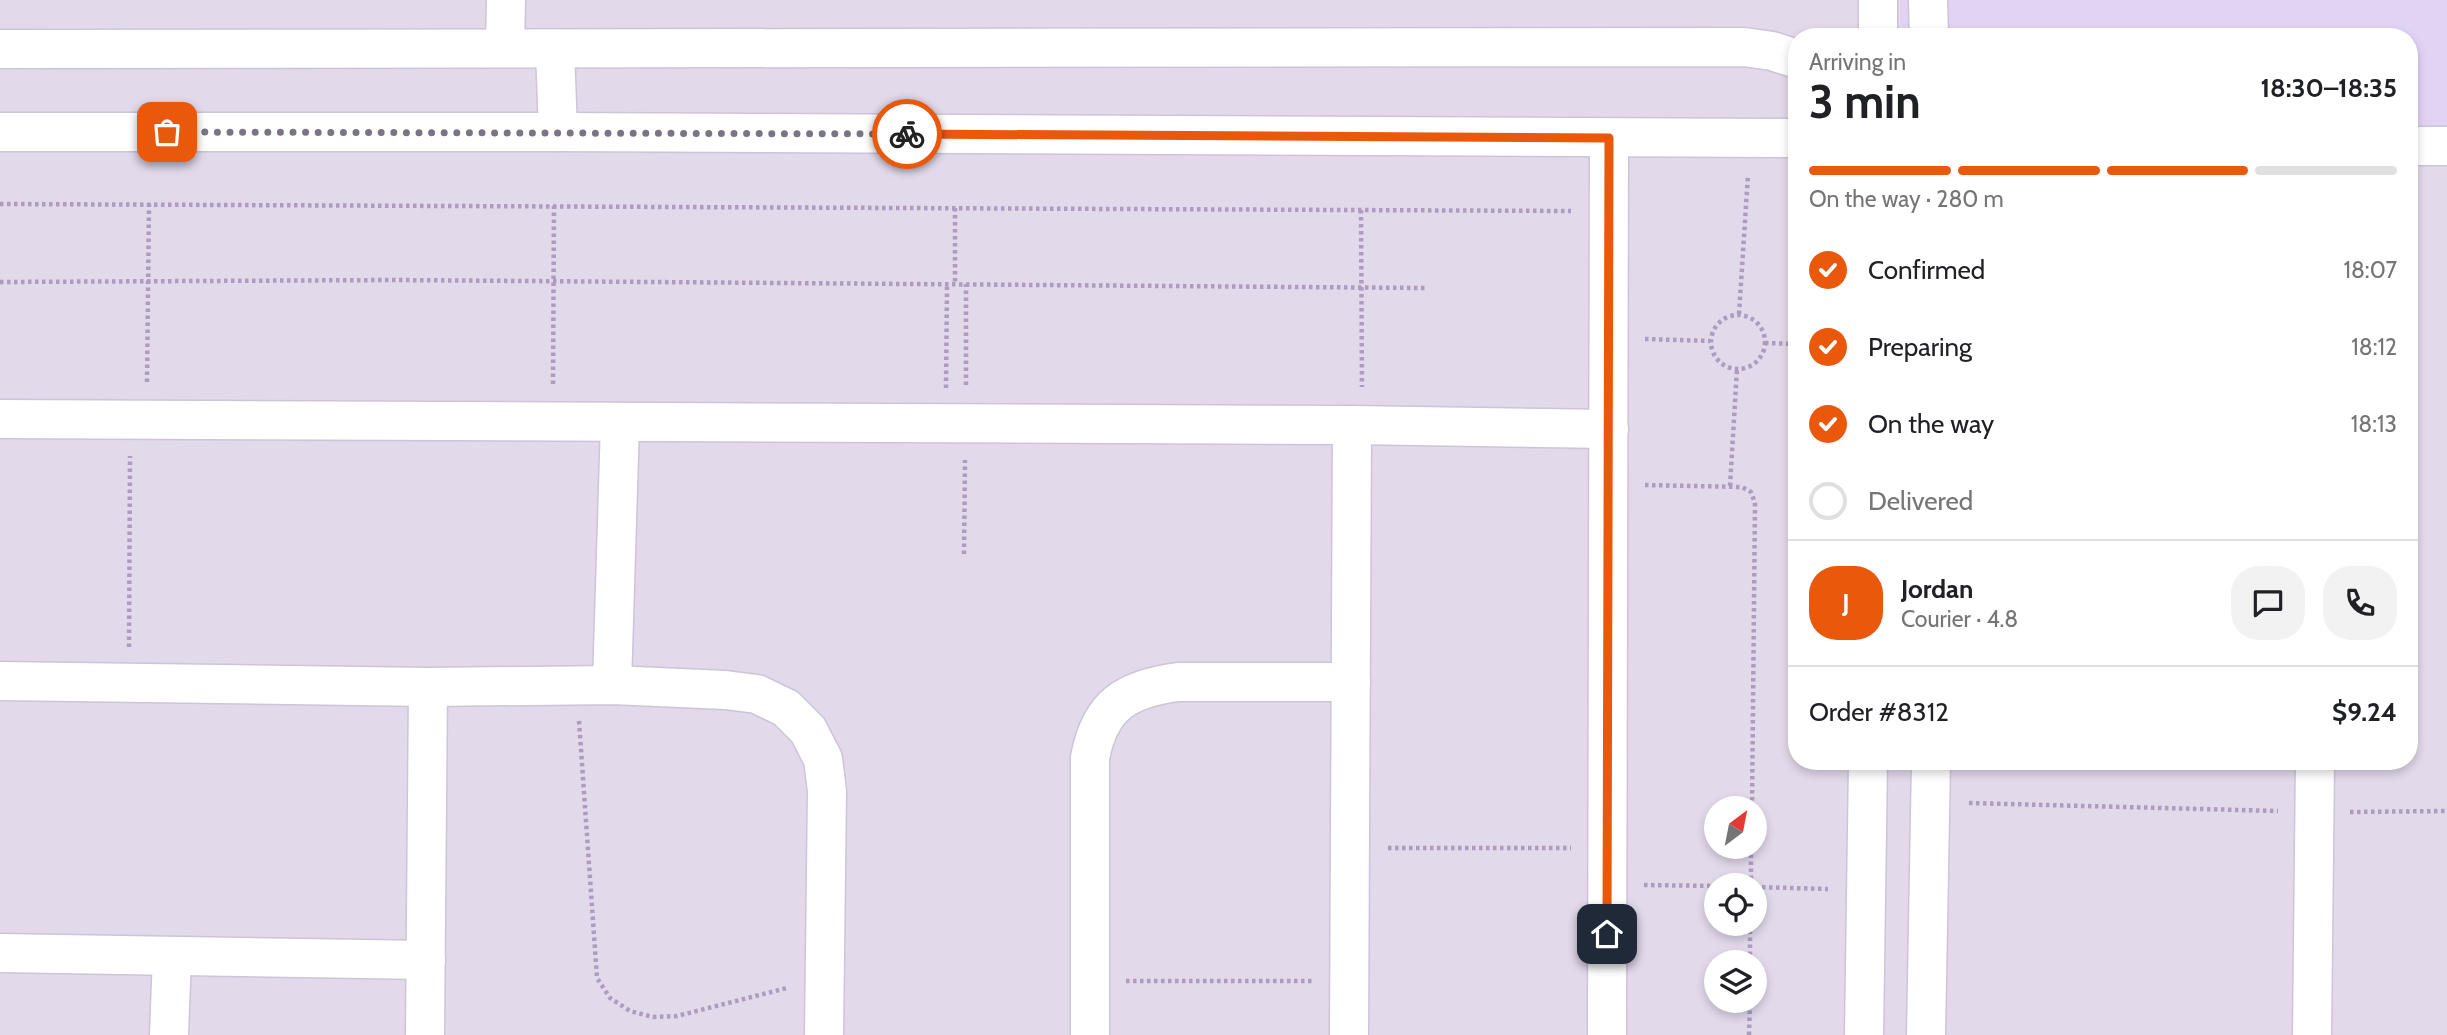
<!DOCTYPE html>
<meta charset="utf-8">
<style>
body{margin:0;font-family:Cabin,sans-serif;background:#f2f2f2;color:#202124;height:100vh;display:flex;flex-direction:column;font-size:26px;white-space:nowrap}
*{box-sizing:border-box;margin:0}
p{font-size:23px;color:#757577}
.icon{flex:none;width:38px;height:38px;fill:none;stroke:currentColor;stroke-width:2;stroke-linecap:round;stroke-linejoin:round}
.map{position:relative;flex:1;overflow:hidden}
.details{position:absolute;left:1788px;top:28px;width:630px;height:742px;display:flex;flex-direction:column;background:#fff;border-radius:28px;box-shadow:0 4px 10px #0003}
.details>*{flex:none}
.needle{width:46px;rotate:32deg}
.tools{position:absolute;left:1704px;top:796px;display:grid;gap:14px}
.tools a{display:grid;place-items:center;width:63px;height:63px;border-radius:50%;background:#fff;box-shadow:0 4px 10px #0003;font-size:35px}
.pin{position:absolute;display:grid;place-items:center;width:60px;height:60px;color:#fff;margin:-30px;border-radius:14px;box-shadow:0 4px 10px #0006}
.courier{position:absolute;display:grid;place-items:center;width:70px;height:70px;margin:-35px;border:5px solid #ea580c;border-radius:50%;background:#fff;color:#222;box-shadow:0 2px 9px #0007}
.summary em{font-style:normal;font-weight:800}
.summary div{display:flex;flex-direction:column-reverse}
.summary{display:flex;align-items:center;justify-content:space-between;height:119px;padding:0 21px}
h1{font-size:46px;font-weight:800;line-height:52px}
.bar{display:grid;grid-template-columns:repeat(4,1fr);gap:10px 7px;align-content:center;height:84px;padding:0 21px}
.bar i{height:9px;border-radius:5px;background:#e0e0e0}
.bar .on{background:#ea580c}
.bar p{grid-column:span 4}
.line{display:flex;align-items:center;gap:18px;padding:0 21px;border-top:2px solid #e0e0e0}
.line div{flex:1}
.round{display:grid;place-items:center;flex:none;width:74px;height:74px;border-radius:28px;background:#f2f2f2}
ol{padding:0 21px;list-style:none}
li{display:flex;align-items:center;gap:21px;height:77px}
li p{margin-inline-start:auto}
li .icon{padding:7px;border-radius:50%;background:#ea580c;color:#fff;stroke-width:4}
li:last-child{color:#757577}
li i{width:38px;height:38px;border:4px solid #e0e0e0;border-radius:50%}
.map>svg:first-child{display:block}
.residential{fill:#e2d9ea;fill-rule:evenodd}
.commercial{fill:#e1d3f4}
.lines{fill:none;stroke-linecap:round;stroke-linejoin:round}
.minor-casing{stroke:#cec4d9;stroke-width:41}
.path{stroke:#ad9cbf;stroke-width:4.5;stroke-dasharray:3.5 3.5;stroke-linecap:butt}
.minor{stroke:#fff;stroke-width:38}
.done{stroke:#7b7482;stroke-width:7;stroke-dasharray:0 12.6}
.route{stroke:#ea580c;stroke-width:9}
</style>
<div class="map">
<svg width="2447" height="1035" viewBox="0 0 2447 1035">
<rect width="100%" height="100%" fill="#ede7f3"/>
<path class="residential" d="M 0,0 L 1901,0 L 1901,37 L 1797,37 L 1797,761 L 2410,761 L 2410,136 L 2447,136 L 2447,1035 L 0,1035 ZM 1717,808 L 1755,808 L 1755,847 L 1717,847 ZM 1717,886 L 1755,886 L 1755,924 L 1717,924 ZM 1717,962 L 1755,962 L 1755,1001 L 1717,1001 Z"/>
<polygon class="commercial" points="1901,0 2447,0 2447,136 2410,136 2410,37 1901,37"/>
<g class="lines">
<g class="minor-casing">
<g id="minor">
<polyline points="1928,0 1929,37"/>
<polyline points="1878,37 1878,0"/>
<polyline points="505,48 506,0"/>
<polyline points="0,49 1744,47 1772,51 1797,59"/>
<polyline points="555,49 558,132"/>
<polyline points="0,132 558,132 1797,138"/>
<polyline points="2410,146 2447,146"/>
<polyline points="0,419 1352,425 1609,429"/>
<polyline points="0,681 428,687 612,685 725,690 757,694 786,708 808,730 823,759 827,791 824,1035"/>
<polyline points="612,685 620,423"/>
<polyline points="0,953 426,960"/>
<polyline points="169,1035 172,956"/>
<polyline points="425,1035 428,687"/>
<path d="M 1090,1035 L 1090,758 C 1100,704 1127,689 1178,682 L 1351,682"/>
<polyline points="1349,1035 1352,425"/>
<polyline points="1607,1035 1609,138"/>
<polyline points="1864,1035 1868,761"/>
<polyline points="1926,1035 1931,761"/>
<polyline points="2312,1035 2315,761"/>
</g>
</g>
<g class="path">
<polyline points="0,204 1571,211"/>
<polyline points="955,208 955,285"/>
<polyline points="1361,210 1362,387"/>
<polyline points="0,282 394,280 1426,288"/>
<polyline points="1739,314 1748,175"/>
<circle cx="1738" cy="342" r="27"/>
<polyline points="1645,339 1710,341"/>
<polyline points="1765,343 1797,344"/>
<polyline points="147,382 149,204"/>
<polyline points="553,384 554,206"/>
<polyline points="966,385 966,284"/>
<polyline points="946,388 947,285"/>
<polyline points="1645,485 1742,487 1751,492 1755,503 1752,808"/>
<polyline points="1730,486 1737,369"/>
<polyline points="964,554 965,460"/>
<polyline points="129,647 130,456"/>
<polyline points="579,721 597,978 610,998 630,1011 653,1017 677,1016 787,988"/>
<polyline points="1969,803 2278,811"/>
<polyline points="2350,812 2447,811"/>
<polyline points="1388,848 1571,848"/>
<polyline points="1644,885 1717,886"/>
<polyline points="1751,886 1751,847"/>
<polyline points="1755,887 1828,889"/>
<polyline points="1750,962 1750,924"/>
<polyline points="1126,981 1313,981"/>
<polyline points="1749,1035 1750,1001"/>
</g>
<use href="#minor" class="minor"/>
</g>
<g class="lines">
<polyline class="done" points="167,132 907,134"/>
<polyline class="route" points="907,134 1609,138 1607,934"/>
</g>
</svg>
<div class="tools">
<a><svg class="needle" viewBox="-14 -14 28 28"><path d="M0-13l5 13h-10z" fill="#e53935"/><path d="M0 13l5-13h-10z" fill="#757577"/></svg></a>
<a><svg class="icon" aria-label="locate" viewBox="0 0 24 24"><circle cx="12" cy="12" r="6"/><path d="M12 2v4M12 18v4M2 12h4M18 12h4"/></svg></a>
<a><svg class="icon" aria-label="layers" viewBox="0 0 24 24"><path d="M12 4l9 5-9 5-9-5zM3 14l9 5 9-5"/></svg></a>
</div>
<div class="pin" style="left:167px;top:132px;background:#ea580c"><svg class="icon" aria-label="bag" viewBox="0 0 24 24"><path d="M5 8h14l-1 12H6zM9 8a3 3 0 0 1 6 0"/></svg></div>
<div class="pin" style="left:1607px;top:934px;background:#1f2937"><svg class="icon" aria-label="home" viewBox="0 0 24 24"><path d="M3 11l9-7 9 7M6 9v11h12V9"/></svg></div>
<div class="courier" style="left:907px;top:134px"><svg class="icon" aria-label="bike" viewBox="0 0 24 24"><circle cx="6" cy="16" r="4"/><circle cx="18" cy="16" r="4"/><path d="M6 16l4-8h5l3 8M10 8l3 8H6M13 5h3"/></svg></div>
<section class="details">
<div class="summary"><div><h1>3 min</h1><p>Arriving in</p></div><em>18:30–18:35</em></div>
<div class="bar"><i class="on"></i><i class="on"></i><i class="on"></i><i></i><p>On the way · 280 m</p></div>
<ol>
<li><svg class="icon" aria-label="check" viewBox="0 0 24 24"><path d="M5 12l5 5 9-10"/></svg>Confirmed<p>18:07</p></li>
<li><svg class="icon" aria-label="check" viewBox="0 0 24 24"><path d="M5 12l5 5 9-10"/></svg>Preparing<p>18:12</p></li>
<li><svg class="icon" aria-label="check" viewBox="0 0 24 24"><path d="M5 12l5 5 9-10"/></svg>On the way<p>18:13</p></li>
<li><i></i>Delivered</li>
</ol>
<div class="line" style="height:126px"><b class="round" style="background:#ea580c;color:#fff">J</b><div><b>Jordan</b><p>Courier · 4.8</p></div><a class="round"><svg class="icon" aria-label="chat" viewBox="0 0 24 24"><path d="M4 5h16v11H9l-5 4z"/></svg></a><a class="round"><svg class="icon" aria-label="phone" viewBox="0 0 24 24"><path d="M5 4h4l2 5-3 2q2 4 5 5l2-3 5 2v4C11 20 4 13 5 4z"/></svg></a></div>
<div class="line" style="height:91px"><div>Order #8312</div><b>$9.24</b></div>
</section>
</div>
